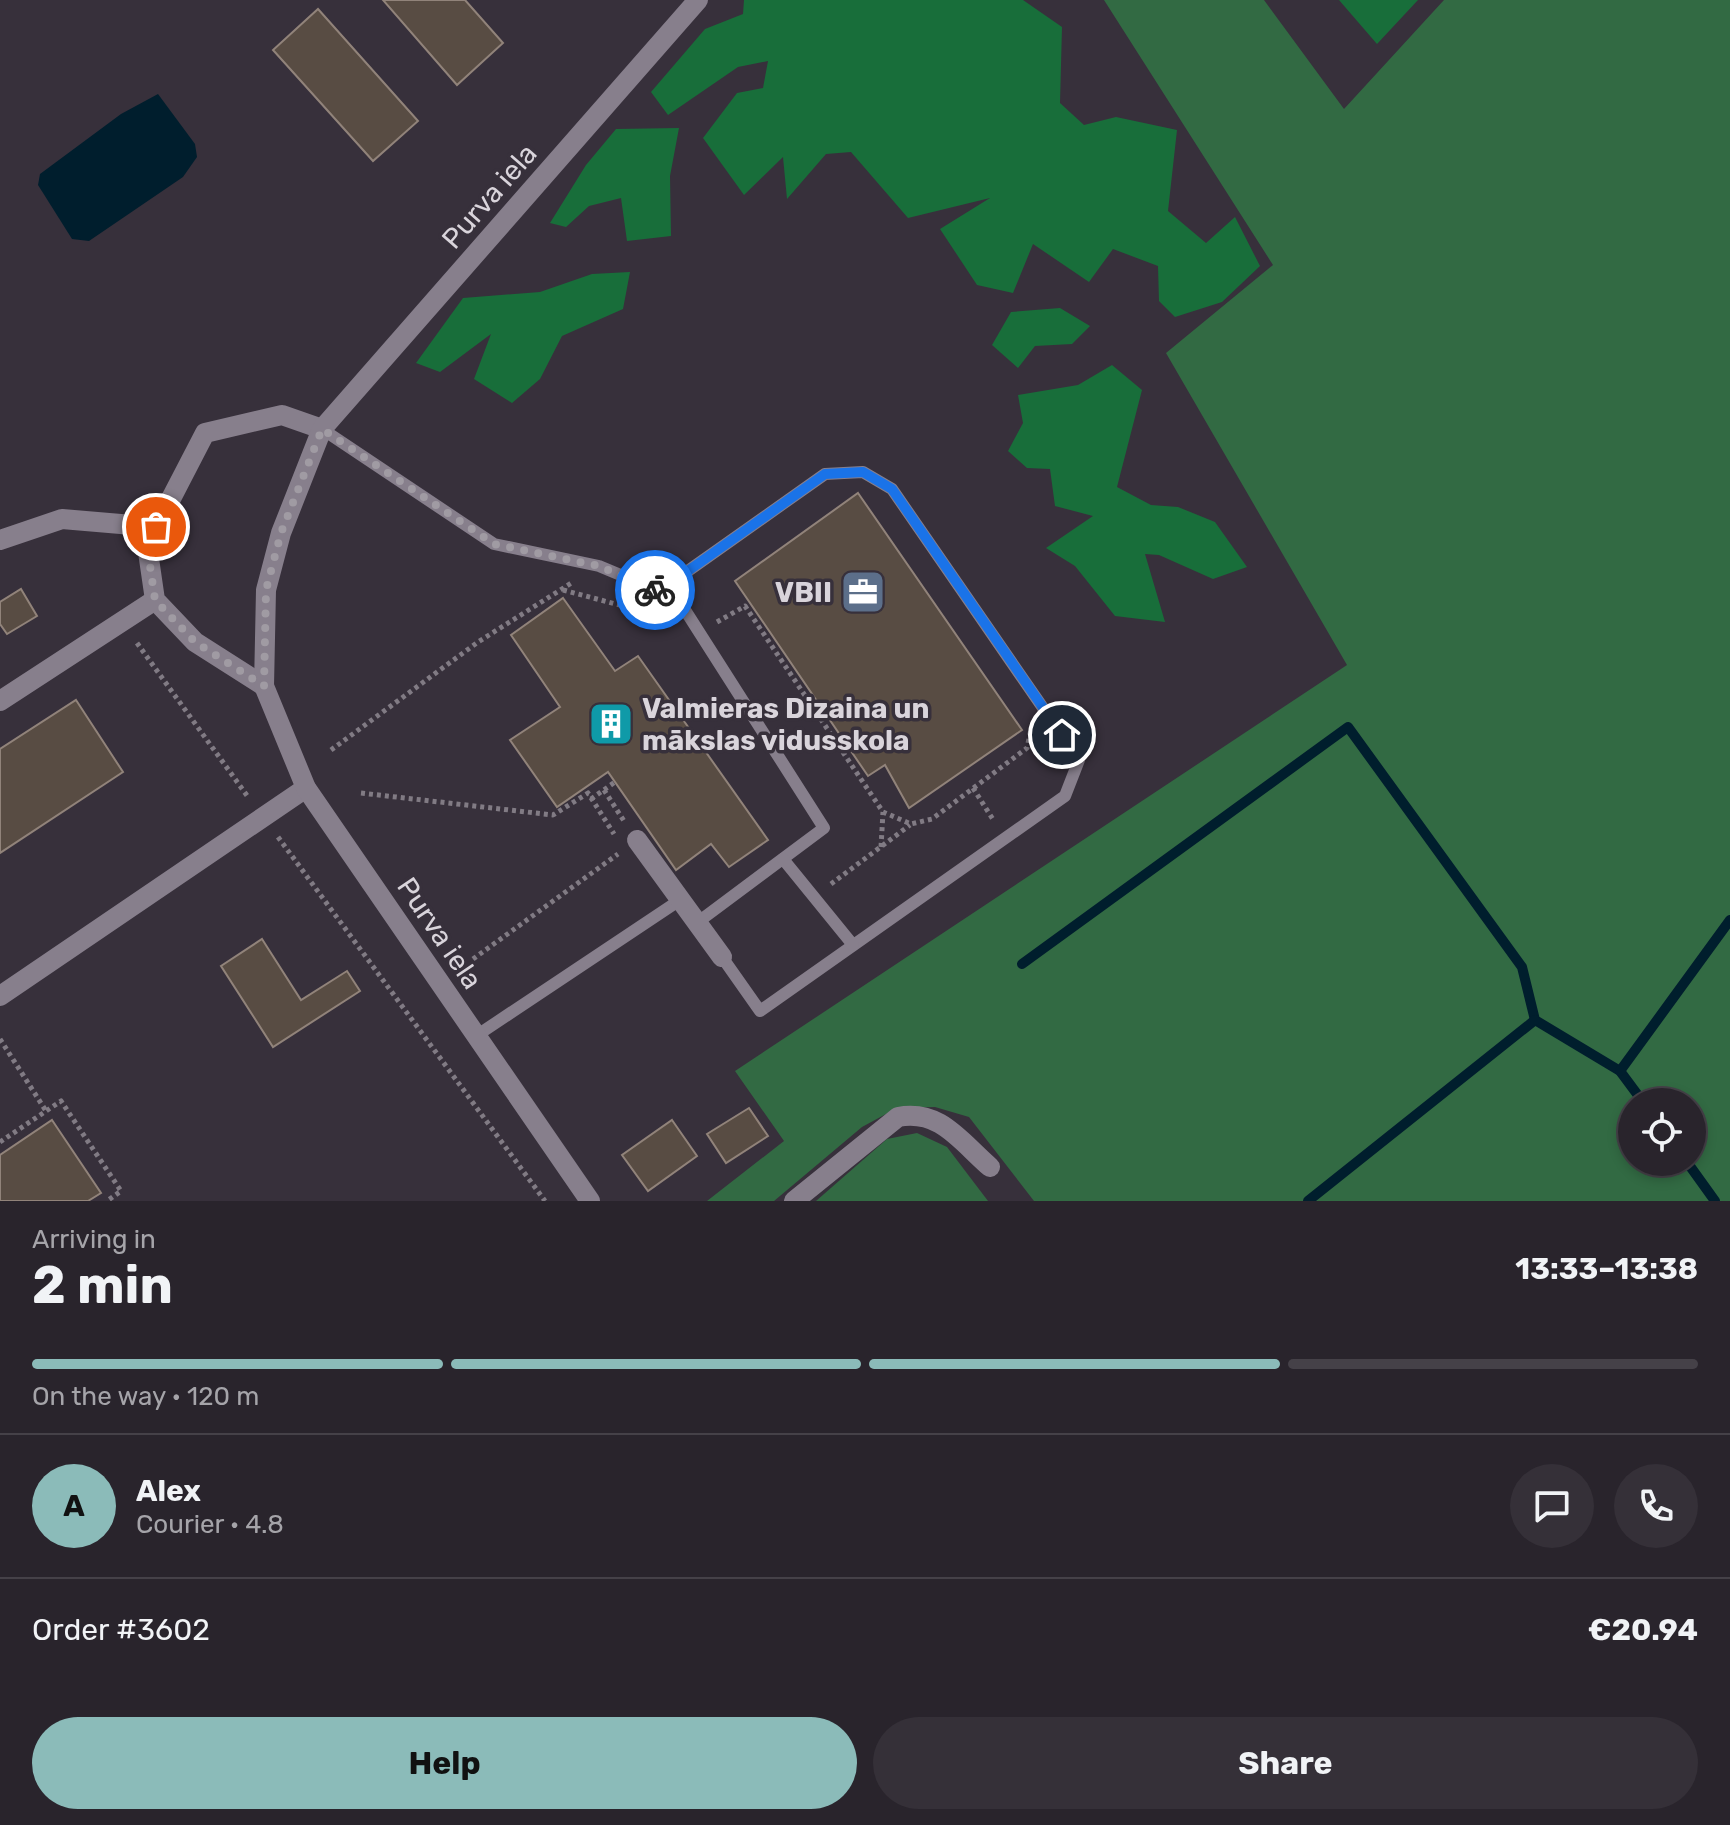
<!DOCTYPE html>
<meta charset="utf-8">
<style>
body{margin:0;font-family:Rubik,sans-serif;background:#353038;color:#f1f3f6;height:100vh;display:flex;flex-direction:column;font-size:30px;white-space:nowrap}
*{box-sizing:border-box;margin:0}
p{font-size:26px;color:#a5a4a9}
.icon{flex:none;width:44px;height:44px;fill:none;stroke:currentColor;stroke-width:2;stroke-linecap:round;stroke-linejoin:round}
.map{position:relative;height:1201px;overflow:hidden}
.drawer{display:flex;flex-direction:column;background:#29242c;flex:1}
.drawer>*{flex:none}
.controls{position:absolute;left:1618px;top:1088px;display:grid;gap:16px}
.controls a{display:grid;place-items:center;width:88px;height:88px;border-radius:50%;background:#29242c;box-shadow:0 4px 12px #0003,0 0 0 2px #454148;font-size:40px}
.pin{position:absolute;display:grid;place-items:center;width:68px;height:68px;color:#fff;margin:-34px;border:4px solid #fff;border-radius:50%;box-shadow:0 2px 8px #0007}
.courier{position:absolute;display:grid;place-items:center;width:80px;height:80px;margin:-40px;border:6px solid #1a73e8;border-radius:50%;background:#fff;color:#222;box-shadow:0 2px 10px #0007}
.summary em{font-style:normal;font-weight:700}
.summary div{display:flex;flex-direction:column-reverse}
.summary{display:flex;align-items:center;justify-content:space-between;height:136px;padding:0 32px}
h1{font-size:52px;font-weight:700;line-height:60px}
.bar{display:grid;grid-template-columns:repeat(4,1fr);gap:12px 8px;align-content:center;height:96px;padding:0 32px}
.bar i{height:10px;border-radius:6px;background:#454148}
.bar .on{background:#8bbbb9}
.bar p{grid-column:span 4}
.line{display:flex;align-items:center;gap:20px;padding:0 32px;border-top:2px solid #454148}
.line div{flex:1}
.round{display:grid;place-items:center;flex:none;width:84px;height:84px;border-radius:42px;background:#353038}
.primary-button{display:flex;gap:16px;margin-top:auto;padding:16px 32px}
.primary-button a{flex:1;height:92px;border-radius:48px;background:#8bbbb9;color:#111;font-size:32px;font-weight:700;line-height:92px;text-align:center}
.primary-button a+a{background:#353038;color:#f1f3f6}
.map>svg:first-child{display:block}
.green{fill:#326a43;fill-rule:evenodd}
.forest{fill:#186e3a}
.water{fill:#001e2d}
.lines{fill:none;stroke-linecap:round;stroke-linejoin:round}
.stream{stroke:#001e2d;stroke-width:10}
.building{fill:#584c43;stroke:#91837a;stroke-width:2}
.path{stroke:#817b84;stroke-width:5;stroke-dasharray:4 4;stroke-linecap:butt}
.service{stroke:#877f8c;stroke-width:12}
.minor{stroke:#877f8c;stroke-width:20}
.done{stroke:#a09ba3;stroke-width:8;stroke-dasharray:0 14.4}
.route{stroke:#1a73e8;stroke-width:10}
.labels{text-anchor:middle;stroke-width:7;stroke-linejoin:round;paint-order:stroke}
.street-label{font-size:28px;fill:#d9d4db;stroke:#37303b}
.poi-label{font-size:28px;font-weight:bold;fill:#d9d4db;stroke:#37303b;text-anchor:end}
</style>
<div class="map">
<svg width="1730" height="1201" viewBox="0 0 1730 1201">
<rect width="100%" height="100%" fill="#37303b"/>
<g class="green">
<path d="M 1104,0 L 1264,0 L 1344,109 L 1444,0 L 1730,0 L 1730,1201 L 1034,1201 L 969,1117 L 935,1107 L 897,1108 L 862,1127 L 774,1201 L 707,1201 L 784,1141 L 735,1071 L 1347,665 L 1166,353 L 1273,265 ZM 1632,1102 L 1692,1102 L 1692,1162 L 1632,1162 Z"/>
<polygon points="917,1133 947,1147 988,1201 816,1201 887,1139"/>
</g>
<g class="forest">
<polygon points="744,0 1023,0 1062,27 1060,103 1084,125 1116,117 1177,130 1168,211 1206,243 1235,217 1260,266 1222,302 1175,317 1159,301 1158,266 1113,249 1089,282 1033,244 1013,293 977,285 940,229 990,198 908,218 851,152 826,154 787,199 783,157 744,195 703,138 737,93 763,88 768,61 738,67 668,115 651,92 705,29 743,14"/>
<polygon points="1339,0 1418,0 1377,44"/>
<polygon points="679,128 670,176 671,236 627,241 621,198 589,206 566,227 550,223 586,165 616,129"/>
<polygon points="630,272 623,309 562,336 540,379 512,403 474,379 491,334 440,372 416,363 463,298 540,292 592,274"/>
<polygon points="1060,308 1090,326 1072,344 1035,346 1018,368 992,345 1011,312"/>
<polygon points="1112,365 1142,390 1117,487 1151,505 1178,507 1215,522 1247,567 1213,579 1159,555 1145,554 1165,622 1115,616 1075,566 1046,548 1093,516 1055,506 1050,469 1027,468 1008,451 1023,423 1018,395 1078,385"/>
</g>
<polygon class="water" points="158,94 195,144 197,157 183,177 89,241 72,239 38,185 40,174 121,114"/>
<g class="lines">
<g class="stream">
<polyline points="1022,964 1348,727 1522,967 1535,1020 1620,1071 1643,1102"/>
<polyline points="1620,1071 1730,920"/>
<polyline points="1687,1162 1715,1201"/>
<polyline points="1308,1201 1535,1020"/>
</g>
</g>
<g class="building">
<polygon points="383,0 465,0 503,43 457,85"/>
<polygon points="318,9 418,121 373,161 273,50"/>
<polygon points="858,493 1022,730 909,808 885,765 868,776 735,581"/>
<polygon points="21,589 37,616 7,634 0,624 0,602"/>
<polygon points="563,598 615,671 638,656 768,840 729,867 711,844 676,870 608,772 557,807 510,740 560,707 511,635"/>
<polygon points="76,700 123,772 0,853 0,749"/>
<polygon points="262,939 301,1000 347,971 360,991 273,1047 221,966"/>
<polygon points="749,1108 768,1136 726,1163 707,1134"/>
<polygon points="52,1120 101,1193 88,1201 0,1201 0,1155"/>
<polygon points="672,1120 697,1156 648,1191 622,1155"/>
</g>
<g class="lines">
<g class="path">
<polyline points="563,590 642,611"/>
<polyline points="717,622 745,606 883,812 911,824 932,819 1027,748 1031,729"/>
<polyline points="137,643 248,797"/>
<polyline points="331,750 478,642 573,582"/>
<polyline points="973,788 994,821"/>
<polyline points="604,790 624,821"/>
<polyline points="361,793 553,815 588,793 614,834"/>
<polyline points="591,799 615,782"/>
<polyline points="278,837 545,1201"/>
<polyline points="881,847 883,812"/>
<polyline points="831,884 910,825"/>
<polyline points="473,959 618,854"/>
<polyline points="0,1039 46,1111"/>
<polyline points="0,1142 61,1101 121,1191 107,1201"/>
</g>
<g class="service">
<polyline points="322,429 494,544 599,566 678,599 824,828 698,922"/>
<polyline points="665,594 685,573 825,474 863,472 892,489 1079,760 1065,796 760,1011 722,957"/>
<polyline points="783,859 853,945"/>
<polyline points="476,1036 680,900"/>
</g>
<g class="minor">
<polyline points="0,540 62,519 156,527"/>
<polyline points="264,686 195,642 155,600 147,545 205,433 282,415 322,429"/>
<polyline points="0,701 155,600"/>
<polyline points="637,840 722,957"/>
<polyline points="0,996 306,788"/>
<polyline points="590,1201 306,788 264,686 266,590 281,533 322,429 698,0"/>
<path d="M 794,1201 L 898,1117 C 940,1109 960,1141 990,1167"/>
</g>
</g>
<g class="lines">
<polyline class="done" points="156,527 147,545 155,600 195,642 264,686 266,590 281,533 322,429 494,544 599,566 655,590"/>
<polyline class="route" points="655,590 665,594 685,573 825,474 863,472 892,489 1062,735"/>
</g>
<defs>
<g id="office-square" transform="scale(2.3)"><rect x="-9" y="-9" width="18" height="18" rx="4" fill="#5c6f8a" stroke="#37303b"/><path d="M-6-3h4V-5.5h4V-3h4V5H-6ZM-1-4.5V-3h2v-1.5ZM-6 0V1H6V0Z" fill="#fff"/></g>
<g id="building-square" transform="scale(2.3)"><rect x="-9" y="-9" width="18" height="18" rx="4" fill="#0f9aa8" stroke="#37303b"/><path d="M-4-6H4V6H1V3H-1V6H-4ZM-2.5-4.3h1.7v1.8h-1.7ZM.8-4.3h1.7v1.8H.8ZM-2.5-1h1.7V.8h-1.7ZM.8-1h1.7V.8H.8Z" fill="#fff"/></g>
</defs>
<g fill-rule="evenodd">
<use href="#office-square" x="863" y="592"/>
<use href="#building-square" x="611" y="724"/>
</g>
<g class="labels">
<g class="street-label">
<text transform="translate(489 196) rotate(-49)" y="10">Purva iela</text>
<text transform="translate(440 933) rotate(56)" y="10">Purva iela</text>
</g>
<g class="poi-label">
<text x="832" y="602">VBII</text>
<text x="642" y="718" text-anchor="start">Valmieras Dizaina un<tspan x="642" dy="32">mākslas vidusskola</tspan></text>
</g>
</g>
</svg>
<div class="controls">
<a><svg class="icon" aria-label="locate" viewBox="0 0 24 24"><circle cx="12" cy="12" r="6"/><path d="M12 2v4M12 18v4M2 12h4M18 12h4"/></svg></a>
</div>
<div class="pin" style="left:156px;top:527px;background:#ea580c"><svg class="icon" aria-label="bag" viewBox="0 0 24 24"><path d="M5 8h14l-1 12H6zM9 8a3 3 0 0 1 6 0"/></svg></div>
<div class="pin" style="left:1062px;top:735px;background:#1f2937"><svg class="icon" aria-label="home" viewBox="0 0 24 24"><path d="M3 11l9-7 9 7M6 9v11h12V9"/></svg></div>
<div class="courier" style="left:655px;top:590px"><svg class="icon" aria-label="bike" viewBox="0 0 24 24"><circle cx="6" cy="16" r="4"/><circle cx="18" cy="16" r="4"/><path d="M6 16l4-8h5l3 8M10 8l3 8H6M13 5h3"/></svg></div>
</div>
<section class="drawer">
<div class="summary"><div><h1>2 min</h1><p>Arriving in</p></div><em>13:33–13:38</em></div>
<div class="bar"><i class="on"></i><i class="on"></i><i class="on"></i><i></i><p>On the way · 120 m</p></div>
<div class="line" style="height:144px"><b class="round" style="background:#8bbbb9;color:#111">A</b><div><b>Alex</b><p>Courier · 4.8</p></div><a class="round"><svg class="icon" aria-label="chat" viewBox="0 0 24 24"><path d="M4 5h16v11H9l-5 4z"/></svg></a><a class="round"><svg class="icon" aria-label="phone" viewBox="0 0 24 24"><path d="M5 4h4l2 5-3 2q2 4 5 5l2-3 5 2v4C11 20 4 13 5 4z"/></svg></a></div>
<div class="line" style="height:104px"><div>Order #3602</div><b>€20.94</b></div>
<div class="primary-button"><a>Help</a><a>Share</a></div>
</section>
